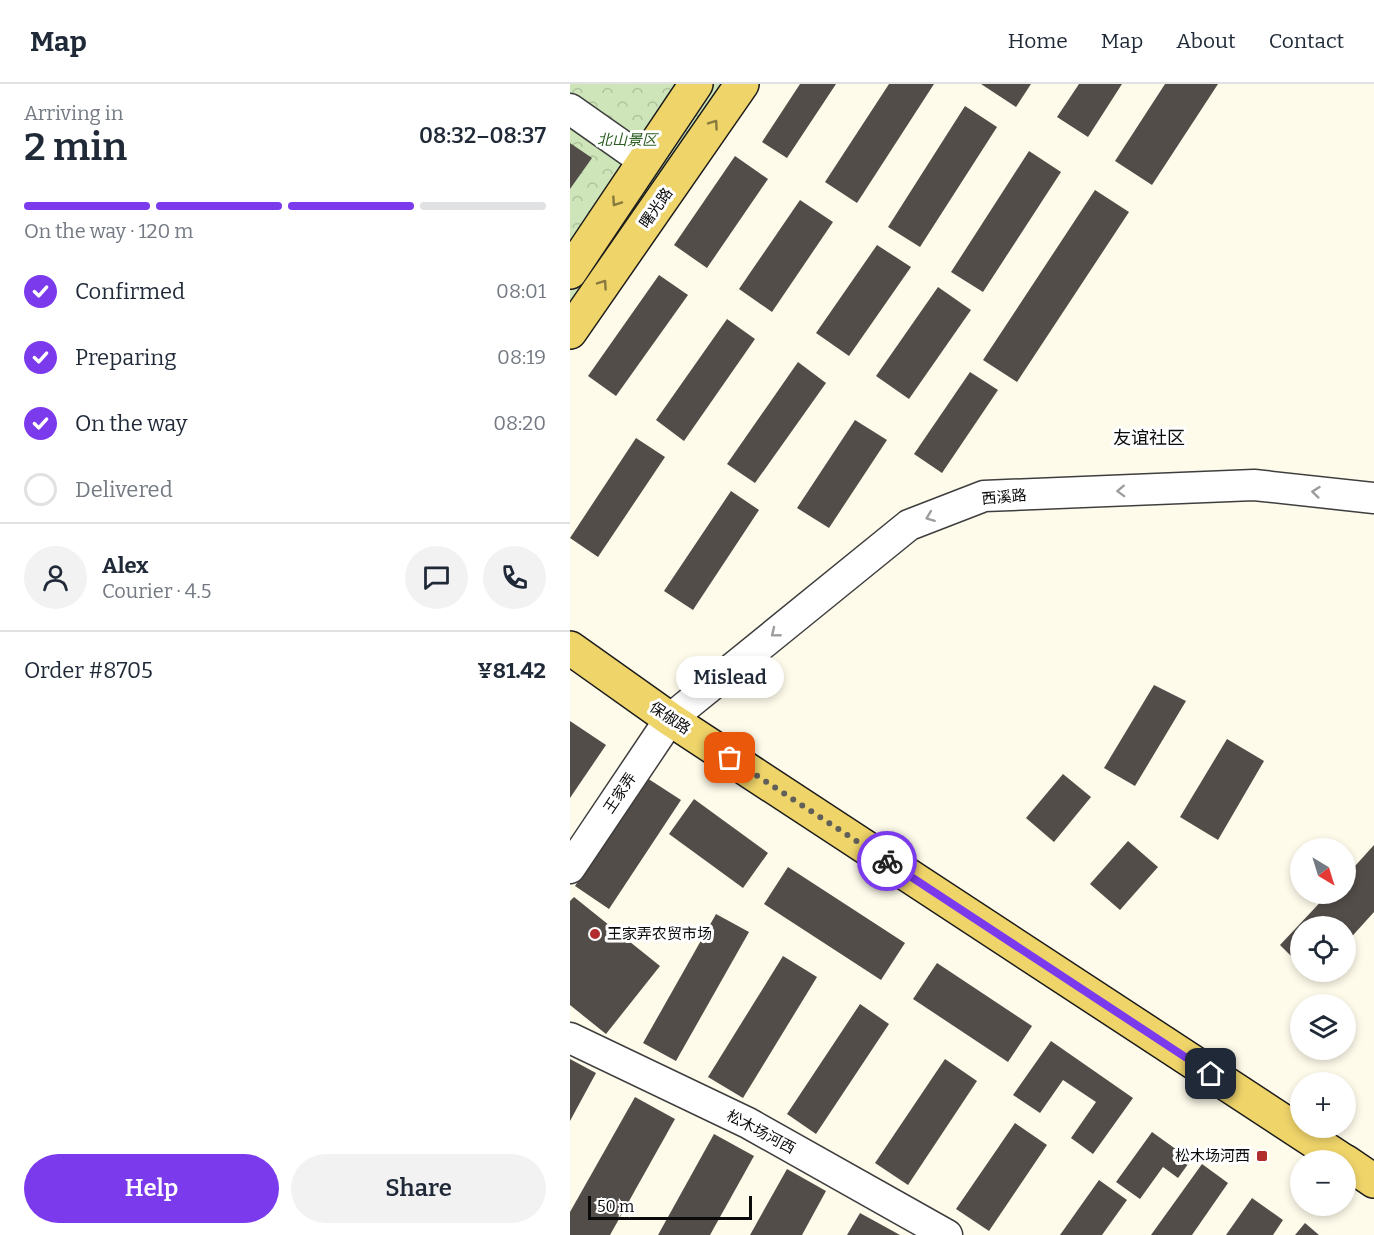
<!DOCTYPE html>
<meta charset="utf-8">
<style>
body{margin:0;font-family:Bitter,"Noto Sans SC",serif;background:#f2f2f3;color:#1f2937;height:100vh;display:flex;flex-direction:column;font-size:22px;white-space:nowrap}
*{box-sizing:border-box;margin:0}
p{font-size:20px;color:#747a83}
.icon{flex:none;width:33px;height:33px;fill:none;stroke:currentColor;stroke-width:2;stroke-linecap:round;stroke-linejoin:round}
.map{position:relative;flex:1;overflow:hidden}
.side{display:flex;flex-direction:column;background:#fff;width:570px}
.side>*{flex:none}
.needle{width:39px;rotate:142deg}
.controls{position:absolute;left:720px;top:754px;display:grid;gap:12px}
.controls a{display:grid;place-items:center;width:66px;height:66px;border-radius:50%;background:#fff;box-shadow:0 3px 9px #0003;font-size:30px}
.scale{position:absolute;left:18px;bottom:15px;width:164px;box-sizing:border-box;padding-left:6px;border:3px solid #0b0b0b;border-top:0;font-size:16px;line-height:21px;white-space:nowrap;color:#0b0b0b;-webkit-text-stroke:4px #fff;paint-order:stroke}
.pin{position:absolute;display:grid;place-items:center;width:51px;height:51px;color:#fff;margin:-26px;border-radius:12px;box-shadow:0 3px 9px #0006}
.courier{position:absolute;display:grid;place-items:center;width:60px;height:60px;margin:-30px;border:4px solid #7c3aed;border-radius:50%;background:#fff;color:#222;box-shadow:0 2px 8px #0007}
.bubble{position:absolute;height:42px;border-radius:21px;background:#fff;box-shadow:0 3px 9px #0003;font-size:20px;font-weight:600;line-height:42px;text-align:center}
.overview em{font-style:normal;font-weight:600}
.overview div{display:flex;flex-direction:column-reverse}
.overview{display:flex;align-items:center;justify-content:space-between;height:102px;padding:0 24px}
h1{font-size:39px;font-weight:600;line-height:45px}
.bar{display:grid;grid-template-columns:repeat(4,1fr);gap:9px 6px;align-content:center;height:72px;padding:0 24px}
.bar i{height:8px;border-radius:4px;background:#e0e1e3}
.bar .active{background:#7c3aed}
.bar p{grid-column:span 4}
.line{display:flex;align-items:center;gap:15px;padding:0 24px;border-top:2px solid #e0e1e3}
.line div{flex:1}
.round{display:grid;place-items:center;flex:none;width:63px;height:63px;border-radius:32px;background:#f2f2f3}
ol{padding:0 24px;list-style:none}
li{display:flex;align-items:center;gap:18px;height:66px}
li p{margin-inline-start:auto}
li .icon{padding:6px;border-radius:50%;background:#7c3aed;color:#fff;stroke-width:4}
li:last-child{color:#747a83}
li i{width:33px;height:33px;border:3px solid #e0e1e3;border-radius:50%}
.button{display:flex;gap:12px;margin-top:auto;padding:12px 24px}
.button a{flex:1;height:69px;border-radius:36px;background:#7c3aed;color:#fff;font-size:24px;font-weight:600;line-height:69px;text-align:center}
.button a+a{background:#f2f2f3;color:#1f2937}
header{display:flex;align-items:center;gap:36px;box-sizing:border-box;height:84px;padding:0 30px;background:#fff;border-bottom:2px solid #e0e1e3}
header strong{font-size:28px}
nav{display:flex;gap:33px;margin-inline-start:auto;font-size:21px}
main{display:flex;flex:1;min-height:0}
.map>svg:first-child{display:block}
.park{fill:url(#park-crowns)}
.building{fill:#534d49}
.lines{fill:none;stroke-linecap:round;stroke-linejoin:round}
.minor-casing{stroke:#3e3e3e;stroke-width:33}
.major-casing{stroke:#1c1c1c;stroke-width:36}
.minor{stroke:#fff;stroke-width:30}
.major{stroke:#efd46a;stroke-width:33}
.oneway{stroke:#887a3f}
.oneway2{stroke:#9d9d9d}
.done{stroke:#605f59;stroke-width:6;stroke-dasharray:0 10.8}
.route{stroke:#7c3aed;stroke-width:8}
.poi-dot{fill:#b22d2e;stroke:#fff;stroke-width:2}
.labels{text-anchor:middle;stroke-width:6;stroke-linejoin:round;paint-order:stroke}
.park-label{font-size:15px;font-style:italic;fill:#2b5e21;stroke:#fff}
.street-label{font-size:15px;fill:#0b0b0b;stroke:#fff}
.poi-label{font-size:15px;fill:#0b0b0b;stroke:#fff;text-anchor:start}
.quarter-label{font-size:18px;fill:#0b0b0b;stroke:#fff}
</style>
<header>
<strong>Map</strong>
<nav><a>Home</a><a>Map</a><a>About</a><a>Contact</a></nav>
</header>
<main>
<section class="side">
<div class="overview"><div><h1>2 min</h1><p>Arriving in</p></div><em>08:32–08:37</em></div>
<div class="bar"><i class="active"></i><i class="active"></i><i class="active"></i><i></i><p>On the way · 120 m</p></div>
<ol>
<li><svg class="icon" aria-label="check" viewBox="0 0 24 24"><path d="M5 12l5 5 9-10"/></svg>Confirmed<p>08:01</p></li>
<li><svg class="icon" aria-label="check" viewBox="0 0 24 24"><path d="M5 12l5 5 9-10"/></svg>Preparing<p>08:19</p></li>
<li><svg class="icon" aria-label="check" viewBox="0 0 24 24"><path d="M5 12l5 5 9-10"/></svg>On the way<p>08:20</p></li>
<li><i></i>Delivered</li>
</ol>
<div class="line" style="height:108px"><a class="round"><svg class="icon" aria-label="person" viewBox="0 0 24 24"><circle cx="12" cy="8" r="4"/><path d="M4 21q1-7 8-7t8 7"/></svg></a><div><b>Alex</b><p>Courier · 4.5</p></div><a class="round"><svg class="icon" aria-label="chat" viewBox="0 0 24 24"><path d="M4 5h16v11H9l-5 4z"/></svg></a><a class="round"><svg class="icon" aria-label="phone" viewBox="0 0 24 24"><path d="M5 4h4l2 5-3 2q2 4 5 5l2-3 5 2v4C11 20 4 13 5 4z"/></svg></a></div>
<div class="line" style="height:78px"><div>Order #8705</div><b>¥81.42</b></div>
<div class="button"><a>Help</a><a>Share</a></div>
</section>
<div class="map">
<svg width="804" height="1151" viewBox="0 0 804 1151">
<defs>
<pattern id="park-crowns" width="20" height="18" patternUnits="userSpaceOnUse" patternTransform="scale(1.5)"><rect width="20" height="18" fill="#cde5b8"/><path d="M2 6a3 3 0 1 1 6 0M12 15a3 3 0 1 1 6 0" fill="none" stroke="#afc39d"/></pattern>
</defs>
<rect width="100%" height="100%" fill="#fefbeb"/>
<polygon class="park" points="0,0 168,0 0,231"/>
<g class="building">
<polygon points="230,0 266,0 217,74 192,58"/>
<polygon points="319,0 364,0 287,119 255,98"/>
<polygon points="411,0 461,0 446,23"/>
<polygon points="509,0 552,0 518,53 487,33"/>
<polygon points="595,0 648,0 582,101 545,77"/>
<polygon points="395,22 427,43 350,163 318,143"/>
<polygon points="0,59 22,74 0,105"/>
<polygon points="459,67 491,88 413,208 381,188"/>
<polygon points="165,72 198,95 137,184 104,161"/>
<polygon points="525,106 559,128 447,298 413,276"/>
<polygon points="230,116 263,138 202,228 169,205"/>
<polygon points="307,161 341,183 279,272 246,249"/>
<polygon points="89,191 118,211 46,312 18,292"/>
<polygon points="368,203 401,226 339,315 306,292"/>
<polygon points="157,235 185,255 114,357 86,336"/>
<polygon points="228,278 256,299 185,399 157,380"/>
<polygon points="400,288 428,306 372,389 344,370"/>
<polygon points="285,336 317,356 259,444 227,424"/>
<polygon points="66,354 95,373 28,473 0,454"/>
<polygon points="161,407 189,426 123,526 94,507"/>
<polygon points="584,601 616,617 565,702 534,684"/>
<polygon points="0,637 36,661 0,714"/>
<polygon points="657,655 694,677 648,756 610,733"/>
<polygon points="493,690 521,713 484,758 456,734"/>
<polygon points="77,694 111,716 39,825 5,802"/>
<polygon points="124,715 198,769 173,804 99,750"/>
<polygon points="558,757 588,783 550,826 520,800"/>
<polygon points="804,761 804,828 776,859 776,843 730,843 730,881 710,861 758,810 776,810 776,792"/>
<polygon points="218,783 335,859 311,896 194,820"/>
<polygon points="4,813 90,882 36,950 0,921 0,817"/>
<polygon points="146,830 179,848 106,977 73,959"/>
<polygon points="213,872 247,893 173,1014 138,993"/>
<polygon points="367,879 462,942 438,978 343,915"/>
<polygon points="290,920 319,940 246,1050 217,1030"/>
<polygon points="481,957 563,1014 523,1070 501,1054 526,1018 493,996 470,1029 443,1011"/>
<polygon points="0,975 26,989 0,1037"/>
<polygon points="375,975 407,997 338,1101 305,1079"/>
<polygon points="65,1013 105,1035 40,1151 0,1151 0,1128"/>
<polygon points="445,1039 477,1061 419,1147 386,1125"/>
<polygon points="582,1048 621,1076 608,1094 593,1083 570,1115 546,1098"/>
<polygon points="144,1050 184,1072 140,1151 88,1151"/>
<polygon points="632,1080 658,1099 622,1151 581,1151"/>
<polygon points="217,1085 256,1107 232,1151 180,1151"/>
<polygon points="529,1096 557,1116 532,1151 490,1151"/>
<polygon points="682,1114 713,1136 703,1151 656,1151"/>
<polygon points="290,1129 330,1151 277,1151"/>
<polygon points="735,1139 749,1151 725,1151"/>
</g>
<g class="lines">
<g class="minor-casing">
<g id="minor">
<polyline points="0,25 74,77"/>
<polyline points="0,784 100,635 339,441 414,412 684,401 804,414"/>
<polyline points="0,954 178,1039 377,1151"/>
</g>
</g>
<g class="major-casing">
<g id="major">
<polyline points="0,188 126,0"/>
<polyline points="0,248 172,0"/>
<polyline points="0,564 100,635 774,1077"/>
<polyline points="776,1078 804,1097"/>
</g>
</g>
<use href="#minor" class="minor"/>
<use href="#major" class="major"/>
</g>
<defs><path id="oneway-chevron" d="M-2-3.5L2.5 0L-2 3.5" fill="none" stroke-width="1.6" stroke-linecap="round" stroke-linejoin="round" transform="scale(1.5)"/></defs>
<g class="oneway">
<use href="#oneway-chevron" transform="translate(144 40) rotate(-55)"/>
<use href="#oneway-chevron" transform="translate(46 118) rotate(124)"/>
<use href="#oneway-chevron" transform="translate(33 200) rotate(-55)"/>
</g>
<g class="oneway2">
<use href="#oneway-chevron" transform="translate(551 407) rotate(178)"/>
<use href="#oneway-chevron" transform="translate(746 408) rotate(-174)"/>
<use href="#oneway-chevron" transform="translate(360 433) rotate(159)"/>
<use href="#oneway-chevron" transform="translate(205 549) rotate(141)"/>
</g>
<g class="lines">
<polyline class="done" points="160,674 317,777"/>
<polyline class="route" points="317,777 641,990"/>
</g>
<g class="poi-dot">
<circle cx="25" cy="850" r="6"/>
<rect x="686" y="1066" width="12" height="12" rx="3"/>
</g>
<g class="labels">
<g class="park-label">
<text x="57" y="61">北山景区</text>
</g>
<g class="street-label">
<text transform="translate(86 124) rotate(-55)" y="5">曙光路</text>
<text transform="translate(434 413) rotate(-5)" y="5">西溪路</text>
<text transform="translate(100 634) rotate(34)" y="5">保俶路</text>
<text transform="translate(50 709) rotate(-56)" y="5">王家弄</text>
<text transform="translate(191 1048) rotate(28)" y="5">松木场河西</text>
</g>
<g class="poi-label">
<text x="37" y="855">王家弄农贸市场</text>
<text x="680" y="1077" text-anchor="end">松木场河西</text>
</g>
<g class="quarter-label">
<text x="579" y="360">友谊社区</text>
</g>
</g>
</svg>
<div class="controls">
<a><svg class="needle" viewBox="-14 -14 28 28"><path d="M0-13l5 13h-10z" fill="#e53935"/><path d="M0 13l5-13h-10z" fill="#747a83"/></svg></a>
<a><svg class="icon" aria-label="locate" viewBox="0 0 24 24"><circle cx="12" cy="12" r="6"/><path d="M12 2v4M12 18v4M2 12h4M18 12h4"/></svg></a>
<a><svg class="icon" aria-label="layers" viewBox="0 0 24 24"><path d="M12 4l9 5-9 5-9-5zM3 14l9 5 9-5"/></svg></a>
<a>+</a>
<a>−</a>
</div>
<div class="scale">50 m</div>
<div class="pin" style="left:160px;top:674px;background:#ea580c"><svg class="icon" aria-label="bag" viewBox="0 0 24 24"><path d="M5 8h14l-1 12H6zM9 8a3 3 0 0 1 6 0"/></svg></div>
<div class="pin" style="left:641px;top:990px;background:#1f2937"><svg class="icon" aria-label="home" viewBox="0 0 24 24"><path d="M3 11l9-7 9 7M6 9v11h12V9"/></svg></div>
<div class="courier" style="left:317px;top:777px"><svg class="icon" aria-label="bike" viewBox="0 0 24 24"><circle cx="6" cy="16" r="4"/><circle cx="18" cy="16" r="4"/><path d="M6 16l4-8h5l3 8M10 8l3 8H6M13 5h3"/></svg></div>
<div class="bubble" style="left:106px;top:572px;width:108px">Mislead</div>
</div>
</main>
